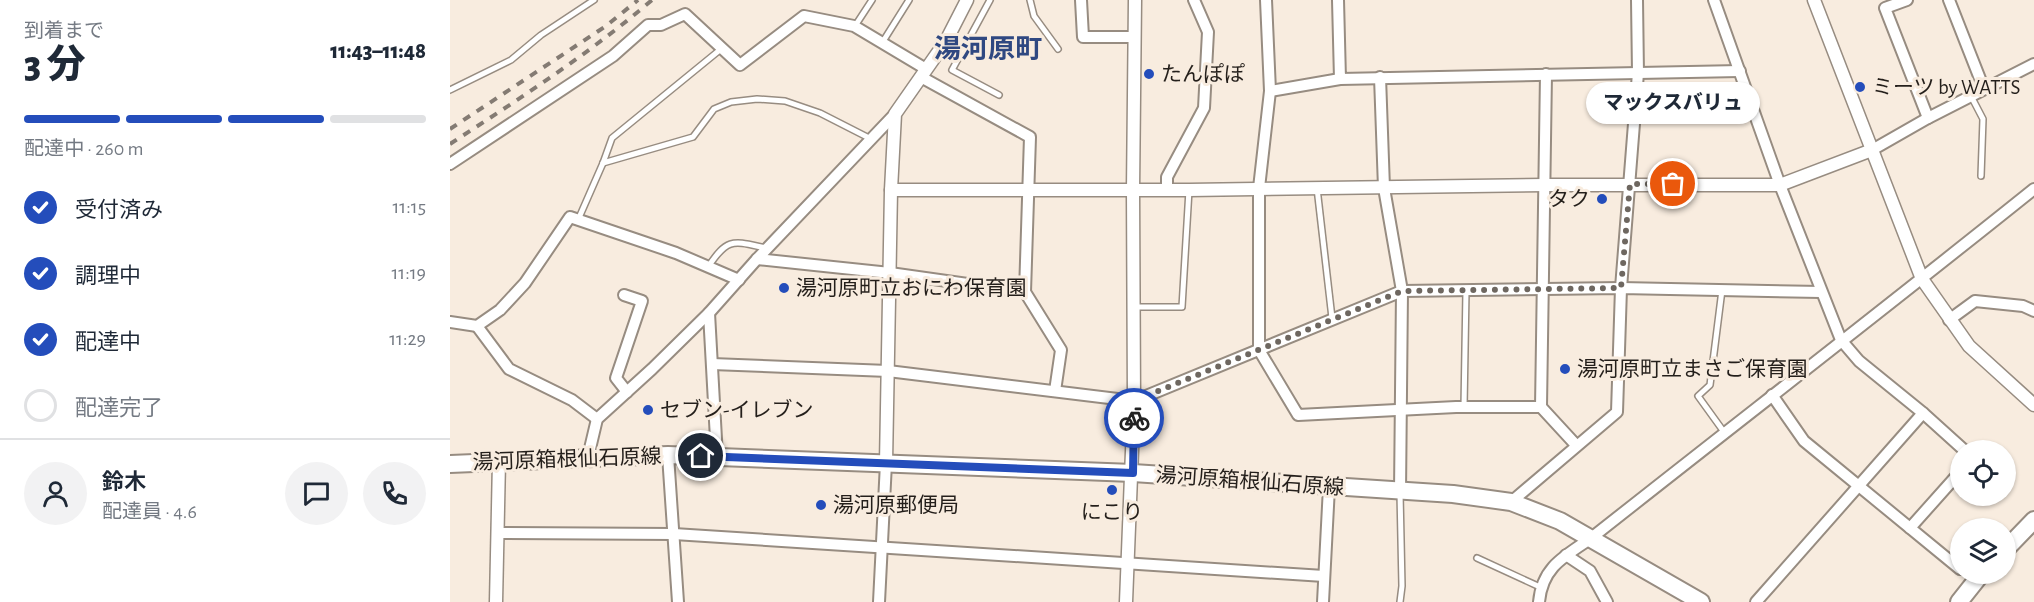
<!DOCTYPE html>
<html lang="ja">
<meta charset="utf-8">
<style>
body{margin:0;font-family:"Alegreya Sans","Noto Sans JP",sans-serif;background:#f2f2f3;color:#1f2937;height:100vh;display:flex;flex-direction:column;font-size:22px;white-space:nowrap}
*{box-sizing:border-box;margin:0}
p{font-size:20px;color:#747a83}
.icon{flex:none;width:33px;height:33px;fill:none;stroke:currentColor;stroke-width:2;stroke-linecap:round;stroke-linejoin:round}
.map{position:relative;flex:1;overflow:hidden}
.panel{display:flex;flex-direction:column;background:#fff;width:450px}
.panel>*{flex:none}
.fabs{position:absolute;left:1500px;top:440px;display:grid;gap:12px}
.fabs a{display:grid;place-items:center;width:66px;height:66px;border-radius:50%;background:#fff;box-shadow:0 2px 4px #0004;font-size:30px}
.pin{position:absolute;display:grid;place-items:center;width:51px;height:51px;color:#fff;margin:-26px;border:3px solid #fff;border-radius:50%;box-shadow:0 2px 6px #0007}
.courier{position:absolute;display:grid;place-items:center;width:60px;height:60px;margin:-30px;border:4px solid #244dbb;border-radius:50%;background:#fff;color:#222;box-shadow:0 2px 8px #0007}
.bubble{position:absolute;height:42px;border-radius:21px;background:#fff;box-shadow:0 2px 4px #0004;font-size:20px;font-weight:800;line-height:42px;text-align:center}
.overview em{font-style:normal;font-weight:800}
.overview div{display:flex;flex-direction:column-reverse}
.overview{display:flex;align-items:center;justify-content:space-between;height:102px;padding:0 24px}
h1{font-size:39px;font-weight:800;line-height:45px}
.bar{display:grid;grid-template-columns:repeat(4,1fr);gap:9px 6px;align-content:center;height:72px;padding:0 24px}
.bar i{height:8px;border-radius:4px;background:#e0e1e3}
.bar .on{background:#244dbb}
.bar p{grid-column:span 4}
.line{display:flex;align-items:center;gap:15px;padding:0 24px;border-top:2px solid #e0e1e3}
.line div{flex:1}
.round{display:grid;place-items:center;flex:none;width:63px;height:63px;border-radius:32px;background:#f2f2f3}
ol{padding:0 24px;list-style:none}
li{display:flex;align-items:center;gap:18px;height:66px}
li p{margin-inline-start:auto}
li .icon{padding:6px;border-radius:50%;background:#244dbb;color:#fff;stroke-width:4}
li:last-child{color:#747a83}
li i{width:33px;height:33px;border:3px solid #e0e1e3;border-radius:50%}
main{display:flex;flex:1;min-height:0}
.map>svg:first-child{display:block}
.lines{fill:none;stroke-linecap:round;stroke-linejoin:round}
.service-casing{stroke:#978c81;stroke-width:8}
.minor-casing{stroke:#978c81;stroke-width:14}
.tertiary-casing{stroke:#978c81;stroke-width:15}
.primary-casing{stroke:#978c81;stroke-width:20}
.trunk-casing{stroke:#978c81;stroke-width:20}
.service{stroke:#fff;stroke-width:5}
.minor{stroke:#fff;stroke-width:10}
.tertiary{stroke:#fff;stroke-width:12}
.primary{stroke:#fff;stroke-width:16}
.trunk{stroke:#fff;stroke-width:16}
.rail{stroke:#847b73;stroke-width:4;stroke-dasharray:8 8;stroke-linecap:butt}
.done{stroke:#6e6760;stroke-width:6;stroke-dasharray:0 10.8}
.route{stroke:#244dbb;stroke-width:8}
.poi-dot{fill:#244dbb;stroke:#f8ecdf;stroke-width:2}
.labels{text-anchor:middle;stroke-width:6;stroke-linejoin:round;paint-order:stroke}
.poi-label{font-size:21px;fill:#241f1b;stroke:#f8ecdf;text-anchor:start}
.street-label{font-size:21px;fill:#241f1b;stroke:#f8ecdf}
.district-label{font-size:27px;font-weight:bold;fill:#2f4881;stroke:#f8ecdf}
</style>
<main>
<section class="panel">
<div class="overview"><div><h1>3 分</h1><p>到着まで</p></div><em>11:43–11:48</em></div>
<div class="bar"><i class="on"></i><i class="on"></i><i class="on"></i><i></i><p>配達中 · 260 m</p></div>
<ol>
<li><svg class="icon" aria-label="check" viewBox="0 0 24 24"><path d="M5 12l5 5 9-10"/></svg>受付済み<p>11:15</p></li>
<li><svg class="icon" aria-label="check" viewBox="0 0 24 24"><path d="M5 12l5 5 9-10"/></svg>調理中<p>11:19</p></li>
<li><svg class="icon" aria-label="check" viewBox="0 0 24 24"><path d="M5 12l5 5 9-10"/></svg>配達中<p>11:29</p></li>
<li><i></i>配達完了</li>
</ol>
<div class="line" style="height:108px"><a class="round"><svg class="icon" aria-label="person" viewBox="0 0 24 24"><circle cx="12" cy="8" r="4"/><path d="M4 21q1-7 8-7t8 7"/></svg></a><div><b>鈴木</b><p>配達員 · 4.6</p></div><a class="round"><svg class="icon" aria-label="chat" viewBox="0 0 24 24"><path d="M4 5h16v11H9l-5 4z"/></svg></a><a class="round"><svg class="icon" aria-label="phone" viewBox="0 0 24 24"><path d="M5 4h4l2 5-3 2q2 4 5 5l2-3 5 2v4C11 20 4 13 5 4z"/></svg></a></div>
</section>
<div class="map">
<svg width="1584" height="602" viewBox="0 0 1584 602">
<rect width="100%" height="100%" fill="#f8ecdf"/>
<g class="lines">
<g class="service-casing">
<g id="service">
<polyline points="540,0 502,70 549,95"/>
<polyline points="580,0 584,16 608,49"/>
<polyline points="405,26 422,0"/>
<polyline points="432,43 459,0"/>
<polyline points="0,90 61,60 91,35 144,0"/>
<polyline points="1521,96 1533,119 1531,176"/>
<polyline points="153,163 243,137 264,109 281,102 307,99 335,101 370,113 421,139"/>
<polyline points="867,188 882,318"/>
<polyline points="128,220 153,163 162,138 271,49"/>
<path d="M 258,267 C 278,237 283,241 316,248"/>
<polyline points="1272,290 1260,385 1248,396 1274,432"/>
<polyline points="685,307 732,307 739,190"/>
<polyline points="1014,407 1016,291"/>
<polyline points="1027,558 1090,587"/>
<polyline points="950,602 952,586 950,493"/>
</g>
</g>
<g class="minor-casing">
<g id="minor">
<polyline points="631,0 633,37 684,37"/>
<polyline points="816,0 820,91 809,188 809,350 848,415 1006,407 1091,407 1126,445"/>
<polyline points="888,0 890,79 1290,71"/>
<polyline points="1264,0 1330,185 1391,340 1409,361 1473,413 1514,450"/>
<polyline points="1457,0 1435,8 1478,118"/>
<polyline points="1499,0 1534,89"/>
<polyline points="471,77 580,137 575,292 611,350 605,391"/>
<polyline points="930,77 934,188 952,291 950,492"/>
<polyline points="820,91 890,79"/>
<polyline points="1422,150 1478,118 1584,64"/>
<polyline points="0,164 163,56 198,25 211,25 235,14 290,65 354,16 404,26 476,69"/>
<polyline points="717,190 717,177 754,108 758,32 744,0"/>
<polyline points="307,259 440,273 575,292"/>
<polyline points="174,295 192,301 166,378 177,392"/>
<polyline points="259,313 267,457"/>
<polyline points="1499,320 1525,301 1573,306 1584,311"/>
<polyline points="0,322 27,326 50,310 75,283 120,217 226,253 289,280"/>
<polyline points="27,326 59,369 122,400 147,419"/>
<polyline points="262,364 438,371 684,401 952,291 1171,288 1371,292"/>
<polyline points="1322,395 1354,441 1510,569"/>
<polyline points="1091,407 1096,74"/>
<polyline points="218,455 228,602"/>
<polyline points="138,457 147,419 202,369 259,313 307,259 445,114"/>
<polyline points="1061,502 1167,412 1171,288 1188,73 1187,0"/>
<polyline points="1460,528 1510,472"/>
<polyline points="48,533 224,534 874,576"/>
<polyline points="1116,555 1140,571 1157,602"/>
<polyline points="429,602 436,463"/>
<polyline points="873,602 879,487"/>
<path d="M 1089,602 C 1092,568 1113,557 1140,539 C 1288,422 1437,307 1584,189"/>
<polyline points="1306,602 1473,413"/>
</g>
</g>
<g class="tertiary-casing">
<g id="tertiary">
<polyline points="1364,0 1472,279 1519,346 1584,405"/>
<polyline points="441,190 739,190 1095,185 1330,185 1422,150"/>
<polyline points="436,463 441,190 445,114 496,41 517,0"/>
<polyline points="46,602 49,461"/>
<polyline points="676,602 684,401 683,190 685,0"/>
</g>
</g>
<g class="primary-casing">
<polyline id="primary" points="0,464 218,455 683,473 1003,494 1061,502 1110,521 1251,602"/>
</g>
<g class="trunk-casing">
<g id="trunk">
<polyline points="1556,549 1584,520"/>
<polyline points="1509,602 1532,573"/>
</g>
</g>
<use href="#service" class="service"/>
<use href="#minor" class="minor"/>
<use href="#tertiary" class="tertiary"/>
<use href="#primary" class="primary"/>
<use href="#trunk" class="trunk"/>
<g class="rail">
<polyline points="0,129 156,26 188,0"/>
<path d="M 0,144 C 69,99 139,54 202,0"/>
</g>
</g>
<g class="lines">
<polyline class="done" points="684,418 684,401 952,291 1171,288 1180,184 1223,184"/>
<polyline class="route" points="251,456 683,473 684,418"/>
</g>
<g class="poi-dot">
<circle cx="699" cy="74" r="6"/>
<circle cx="1410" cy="87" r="6"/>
<circle cx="1152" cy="199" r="6"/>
<circle cx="334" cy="288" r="6"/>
<circle cx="1115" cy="369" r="6"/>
<circle cx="198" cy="410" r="6"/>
<circle cx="662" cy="490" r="6"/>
<circle cx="371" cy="505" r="6"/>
</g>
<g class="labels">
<g class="poi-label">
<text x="711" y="81">たんぽぽ</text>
<text x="1422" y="94">ミーツ by WATTS</text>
<text x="1140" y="206" text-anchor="end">タク</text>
<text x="346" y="295">湯河原町立おにわ保育園</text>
<text x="1127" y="376">湯河原町立まさご保育園</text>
<text x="210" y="417">セブン-イレブン</text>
<text x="383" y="512">湯河原郵便局</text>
<text x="662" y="519" text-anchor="middle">にこり</text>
</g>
<g class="street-label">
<text transform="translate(117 459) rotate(-2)" y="7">湯河原箱根仙石原線</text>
<text transform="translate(800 481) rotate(4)" y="7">湯河原箱根仙石原線</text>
</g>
<g class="district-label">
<text x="538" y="58">湯河原町</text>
</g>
</g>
</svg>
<div class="fabs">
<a><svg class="icon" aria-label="locate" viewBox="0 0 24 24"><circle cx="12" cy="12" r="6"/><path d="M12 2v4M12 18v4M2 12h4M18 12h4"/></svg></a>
<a><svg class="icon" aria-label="layers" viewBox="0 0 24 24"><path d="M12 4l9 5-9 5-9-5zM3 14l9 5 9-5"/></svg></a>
</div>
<div class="pin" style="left:1223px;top:184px;background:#ea580c"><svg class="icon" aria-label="bag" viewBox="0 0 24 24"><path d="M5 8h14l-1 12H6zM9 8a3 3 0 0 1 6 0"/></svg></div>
<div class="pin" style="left:251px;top:456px;background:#1f2937"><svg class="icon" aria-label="home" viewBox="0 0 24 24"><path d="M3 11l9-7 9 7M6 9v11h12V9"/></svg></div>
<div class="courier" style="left:684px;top:418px"><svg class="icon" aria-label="bike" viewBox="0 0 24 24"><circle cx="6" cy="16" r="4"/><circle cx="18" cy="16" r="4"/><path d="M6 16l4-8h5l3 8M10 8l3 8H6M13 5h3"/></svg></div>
<div class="bubble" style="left:1136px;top:82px;width:174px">マックスバリュ</div>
</div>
</main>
